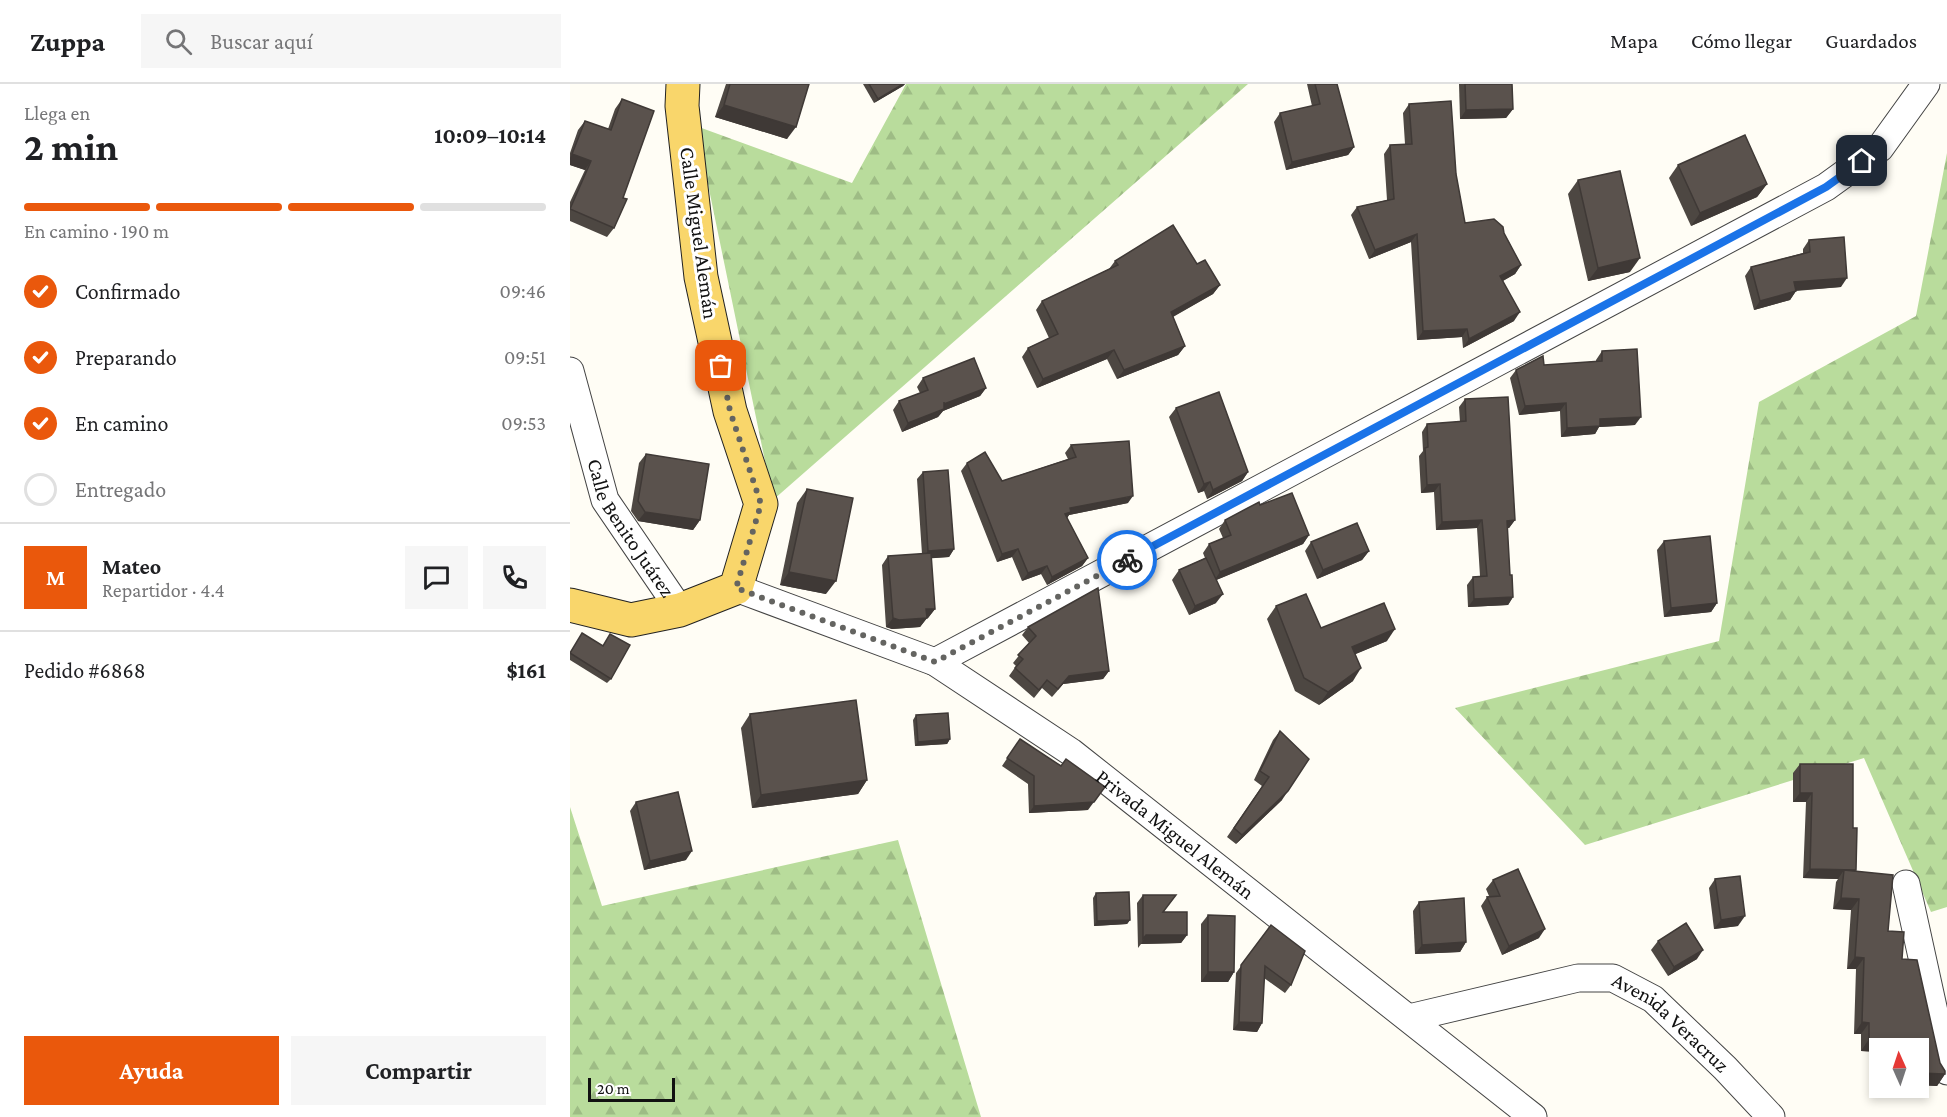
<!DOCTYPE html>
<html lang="es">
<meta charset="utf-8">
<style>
body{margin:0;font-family:"Crimson Pro",serif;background:#f6f6f6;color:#202124;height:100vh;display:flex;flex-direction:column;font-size:22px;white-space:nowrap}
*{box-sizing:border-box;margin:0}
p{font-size:20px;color:#757577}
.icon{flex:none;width:33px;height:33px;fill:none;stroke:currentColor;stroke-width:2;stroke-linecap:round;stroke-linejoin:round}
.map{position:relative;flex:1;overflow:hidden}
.drawer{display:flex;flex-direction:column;background:#fff;width:570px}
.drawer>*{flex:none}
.needle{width:39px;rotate:357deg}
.controls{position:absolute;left:1299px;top:954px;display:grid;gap:12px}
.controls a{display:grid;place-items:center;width:60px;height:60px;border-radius:0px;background:#fff;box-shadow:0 3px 9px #0003;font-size:30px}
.scale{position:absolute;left:18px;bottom:15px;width:87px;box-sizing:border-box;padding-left:6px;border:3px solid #111;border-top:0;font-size:16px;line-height:21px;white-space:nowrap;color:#111;-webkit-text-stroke:4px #fff;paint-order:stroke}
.pin{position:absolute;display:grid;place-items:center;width:51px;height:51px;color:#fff;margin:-26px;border-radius:12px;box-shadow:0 3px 9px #0006}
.courier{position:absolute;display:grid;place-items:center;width:60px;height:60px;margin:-30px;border:4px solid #1a73e8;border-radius:50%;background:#fff;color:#222;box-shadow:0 2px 8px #0007}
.head em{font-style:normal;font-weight:700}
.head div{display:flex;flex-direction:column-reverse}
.head{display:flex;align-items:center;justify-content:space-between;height:102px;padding:0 24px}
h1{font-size:39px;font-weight:700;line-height:45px}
.bar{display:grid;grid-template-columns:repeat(4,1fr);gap:9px 6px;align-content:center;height:72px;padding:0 24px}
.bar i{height:8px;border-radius:4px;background:#e0e0e0}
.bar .on{background:#ea580c}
.bar p{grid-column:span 4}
.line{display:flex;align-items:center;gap:15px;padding:0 24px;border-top:2px solid #e0e0e0}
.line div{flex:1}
.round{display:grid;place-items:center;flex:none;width:63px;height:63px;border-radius:0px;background:#f6f6f6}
ol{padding:0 24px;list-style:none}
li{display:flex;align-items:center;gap:18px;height:66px}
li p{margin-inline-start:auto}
li .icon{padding:6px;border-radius:50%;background:#ea580c;color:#fff;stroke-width:4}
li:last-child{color:#757577}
li i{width:33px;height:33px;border:3px solid #e0e0e0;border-radius:50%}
.button{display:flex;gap:12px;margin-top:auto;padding:12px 24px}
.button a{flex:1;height:69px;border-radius:0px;background:#ea580c;color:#fff;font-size:24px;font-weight:700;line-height:69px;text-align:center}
.button a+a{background:#f6f6f6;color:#202124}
header{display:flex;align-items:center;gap:36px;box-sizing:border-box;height:84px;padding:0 30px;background:#fff;border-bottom:2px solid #e0e0e0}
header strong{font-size:28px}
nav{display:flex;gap:33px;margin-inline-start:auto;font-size:21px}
.search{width:420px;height:54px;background:#f6f6f6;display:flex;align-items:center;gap:15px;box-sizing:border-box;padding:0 21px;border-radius:0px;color:#757577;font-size:22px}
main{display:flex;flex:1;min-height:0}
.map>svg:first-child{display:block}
.forest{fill:url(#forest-firs)}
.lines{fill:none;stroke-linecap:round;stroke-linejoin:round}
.minor-casing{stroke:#444;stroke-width:29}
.major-casing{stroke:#222;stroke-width:35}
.minor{stroke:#fff;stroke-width:27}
.major{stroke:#f9d66b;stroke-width:33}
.wall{fill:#4d4742}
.shaded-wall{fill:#3f3936}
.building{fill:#5a524d;stroke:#3f3936;stroke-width:1.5}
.done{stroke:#646461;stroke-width:6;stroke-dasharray:0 10.8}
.route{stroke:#1a73e8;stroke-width:8}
.labels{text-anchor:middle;stroke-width:6;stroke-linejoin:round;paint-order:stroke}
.street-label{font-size:21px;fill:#111;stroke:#fff}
</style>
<header>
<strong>Zuppa</strong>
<div class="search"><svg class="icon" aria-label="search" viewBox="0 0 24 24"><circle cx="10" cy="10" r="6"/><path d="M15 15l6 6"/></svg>Buscar aquí</div>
<nav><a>Mapa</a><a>Cómo llegar</a><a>Guardados</a></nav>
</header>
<main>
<section class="drawer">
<div class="head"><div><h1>2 min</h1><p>Llega en</p></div><em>10:09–10:14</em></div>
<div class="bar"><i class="on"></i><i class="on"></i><i class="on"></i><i></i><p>En camino · 190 m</p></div>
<ol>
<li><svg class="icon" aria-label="check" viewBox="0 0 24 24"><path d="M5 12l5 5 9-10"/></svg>Confirmado<p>09:46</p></li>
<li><svg class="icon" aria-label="check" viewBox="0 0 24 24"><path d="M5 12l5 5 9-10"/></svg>Preparando<p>09:51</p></li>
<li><svg class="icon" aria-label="check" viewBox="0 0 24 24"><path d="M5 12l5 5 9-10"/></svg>En camino<p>09:53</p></li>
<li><i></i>Entregado</li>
</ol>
<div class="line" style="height:108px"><b class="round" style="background:#ea580c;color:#fff">M</b><div><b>Mateo</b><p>Repartidor · 4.4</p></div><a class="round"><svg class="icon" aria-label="chat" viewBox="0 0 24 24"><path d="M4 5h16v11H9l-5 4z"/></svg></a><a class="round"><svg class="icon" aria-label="phone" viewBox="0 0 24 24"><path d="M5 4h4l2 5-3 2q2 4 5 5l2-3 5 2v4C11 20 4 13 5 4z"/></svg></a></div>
<div class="line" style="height:78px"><div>Pedido #6868</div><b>$161</b></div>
<div class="button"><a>Ayuda</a><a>Compartir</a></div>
</section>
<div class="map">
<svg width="1377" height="1033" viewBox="0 0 1377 1033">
<defs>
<pattern id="forest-firs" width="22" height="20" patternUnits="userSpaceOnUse" patternTransform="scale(1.5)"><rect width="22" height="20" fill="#b9dc9c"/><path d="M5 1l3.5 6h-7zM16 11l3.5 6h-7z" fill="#9ebc85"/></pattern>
</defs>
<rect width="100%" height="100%" fill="#fffdf5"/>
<g class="forest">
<polygon points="336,0 678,0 203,416 126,42 282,99"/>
<polygon points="1377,69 1377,823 1361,828 1294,674 1015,761 885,624 1149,557 1189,318 1346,232"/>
<polygon points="0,723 32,822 328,756 411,1033 0,1033"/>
</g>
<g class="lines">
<g class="minor-casing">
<g id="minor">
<path id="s1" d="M 0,287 L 35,416 L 110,526"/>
<path id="s2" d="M 166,504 L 365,578 L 501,668 L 963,1033"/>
<polyline points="365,578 1256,103 1310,64 1356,0"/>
<polyline points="1336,800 1377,987"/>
<path id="s3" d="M 839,934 L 1008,894 L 1043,894 L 1083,915 L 1155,984 L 1201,1033"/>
</g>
</g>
<g class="major-casing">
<polyline id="major" points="0,521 61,536 110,526 166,504 191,420 160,327 131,193 112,22 113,0"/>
</g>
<use href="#minor" class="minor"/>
<use href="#major" class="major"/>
</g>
<g class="wall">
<polygon points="156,0 239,0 217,55 145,33"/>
<polygon points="293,0 335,0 333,2 304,19"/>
<polygon points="737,0 767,0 784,63 778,71 716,86 704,38 710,29 742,22"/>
<polygon points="889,0 942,0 943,25 936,34 890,35"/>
<polygon points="52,15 53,114 44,144 37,153 0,137 0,118 15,86 0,81 0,69 8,46 15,37 38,45 45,25"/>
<polygon points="839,20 886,90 895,139 934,149 951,181 945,190 933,197 944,237 893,264 892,253 847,256 841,158 799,175 781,131 787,123 817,116 814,70 820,61 835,60 833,29"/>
<polygon points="1108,81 1197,100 1187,113 1121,142 1099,94"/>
<polygon points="1008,96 1060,188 1018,197 998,110"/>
<polygon points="1239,156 1271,203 1226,207 1220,216 1184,226 1175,192 1181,183 1233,169 1233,165"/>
<polygon points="545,177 627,180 650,201 643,210 603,233 615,262 608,271 547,295 537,275 467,304 452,273 458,264 479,254 466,226 472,217 539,185"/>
<polygon points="1032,267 1065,341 1029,343 1025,350 991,353 990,327 949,331 940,294 946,286 974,281 1026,278 1026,276"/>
<polygon points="353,294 416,304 410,312 373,327 368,333 332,348 323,326 329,317 350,309 347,303"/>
<polygon points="895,315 945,436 939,444 937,444 940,491 943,513 938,521 898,523 897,501 903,493 910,492 907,444 866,446 864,408 851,409 849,372 853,367 852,348 857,340 890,338 889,323"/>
<polygon points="606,324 678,388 672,397 637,415 634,407 628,409 599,333"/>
<polygon points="501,361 558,419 499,431 497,434 518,474 512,482 477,501 471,490 452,497 442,473 427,478 391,387 397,379 432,397 498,375 495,369"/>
<polygon points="76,370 130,436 123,446 68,437 61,427 69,379"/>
<polygon points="353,388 384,465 379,473 361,474 365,525 358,534 357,534 350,543 322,545 316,543 312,481 318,472 352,470 347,395"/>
<polygon points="237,405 256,510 210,501 227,419"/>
<polygon points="690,421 739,451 733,460 646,496 646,519 619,531 602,496 609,486 635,474 633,469 639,460 653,454 649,445 655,436"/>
<polygon points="1094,457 1147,519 1141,528 1094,533 1087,466"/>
<polygon points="741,458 799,467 792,476 747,495 735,467"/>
<polygon points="706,522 751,544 817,557 785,570 783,597 749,621 725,607 697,535"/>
<polygon points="458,543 539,587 533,595 493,600 482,613 472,604 464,614 439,592 446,582 443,579 459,559 452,551"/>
<polygon points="0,568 41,595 37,599 0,576"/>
<polygon points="180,630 297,696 288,710 182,724 171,644"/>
<polygon points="346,631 380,655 377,660 345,662 343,636"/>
<polygon points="710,647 712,716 666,760 657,753 692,702 684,696 703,656"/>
<polygon points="450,655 491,682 518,726 459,729 458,700 432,682"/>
<polygon points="1230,680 1283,744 1286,786 1285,787 1318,847 1332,875 1370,979 1375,990 1367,1002 1348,1001 1348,964 1310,964 1310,968 1291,967 1291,950 1284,950 1286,885 1277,885 1281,826 1263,825 1266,798 1268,795 1233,794 1236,718 1223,718 1223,689"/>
<polygon points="66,718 116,776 74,786 60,727"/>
<polygon points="1145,795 1168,842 1144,845 1139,804"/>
<polygon points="923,796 969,854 932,871 911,822 917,813 919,812 916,805"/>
<polygon points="526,809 560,836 557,840 524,842 523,814"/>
<polygon points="573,811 594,828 617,851 611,859 571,860 568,864 567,819"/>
<polygon points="849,818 896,858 890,868 845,870 843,827"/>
<polygon points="638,831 664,888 658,898 631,898 631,840"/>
<polygon points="701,841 721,901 715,909 694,894 692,939 687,948 663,946 666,889"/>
<polygon points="1088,857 1127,875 1098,892 1081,866"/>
</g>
<g class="shaded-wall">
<polygon points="333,0 335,0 333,2 304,19 308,15"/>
<polygon points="154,21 226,43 217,55 145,33"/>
<polygon points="943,25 936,34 890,35 896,26"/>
<polygon points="784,63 778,71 716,86 722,78"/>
<polygon points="2,70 21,77 15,86 0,81 0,74"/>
<polygon points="1197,100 1187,113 1121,142 1130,129"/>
<polygon points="847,150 841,158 799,175 805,166"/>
<polygon points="1070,174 1060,188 1018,197 1028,184"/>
<polygon points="951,181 945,190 925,201 930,192"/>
<polygon points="1277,194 1271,203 1218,207 1224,198"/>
<polygon points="650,201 643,210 595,237 601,228"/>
<polygon points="1226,207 1220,216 1184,226 1190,217"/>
<polygon points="950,228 944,237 893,264 899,255"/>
<polygon points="897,245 892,253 847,256 853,247"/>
<polygon points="615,262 608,271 547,295 554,286"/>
<polygon points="544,266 537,275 467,304 473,295"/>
<polygon points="416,304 410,312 373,327 368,333 332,348 338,339 374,320"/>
<polygon points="996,319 990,327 949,331 955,322"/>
<polygon points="1071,333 1065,341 1029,343 1025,350 991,353 997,344 1030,335"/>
<polygon points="678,388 672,397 637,415 643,406"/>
<polygon points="640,398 634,407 628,409 634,400"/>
<polygon points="870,400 864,408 851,409 857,401"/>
<polygon points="563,412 558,419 499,431 496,436 489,438 500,424"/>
<polygon points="75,428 130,436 123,446 68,437"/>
<polygon points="912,436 907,444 866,446 872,438"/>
<polygon points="945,436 939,444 932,445 937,437"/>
<polygon points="739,451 733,460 644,497 650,488"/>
<polygon points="384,465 379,473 352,475 358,467"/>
<polygon points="448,465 442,473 427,478 432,470"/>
<polygon points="799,467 792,476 747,495 753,486"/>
<polygon points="518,474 512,482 477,501 482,493"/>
<polygon points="477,482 471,490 452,497 458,489"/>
<polygon points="219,488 266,497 256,510 210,501"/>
<polygon points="653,510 646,519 619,531 625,522"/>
<polygon points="943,513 938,521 898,523 904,515"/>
<polygon points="1147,519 1141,528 1094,533 1101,524"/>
<polygon points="356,525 365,525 358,534 350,534"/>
<polygon points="323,534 357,534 350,543 322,545 316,543"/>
<polygon points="825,545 817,557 774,575 782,563"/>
<polygon points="791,584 783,597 749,621 758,608"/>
<polygon points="539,587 533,595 493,600 482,613 499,592"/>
<polygon points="380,655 377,660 345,662 348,658"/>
<polygon points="297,696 288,710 182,724 191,711"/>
<polygon points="535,703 518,726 459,729 464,722"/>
<polygon points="718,707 712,716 666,760 672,751"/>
<polygon points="1230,709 1242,709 1236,718 1223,718"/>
<polygon points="122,767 116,776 74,786 80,777"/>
<polygon points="1240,785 1286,786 1279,795 1274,786 1268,795 1233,794"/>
<polygon points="1271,814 1289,815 1281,826 1263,825"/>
<polygon points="1175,832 1168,842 1144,845 1151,836"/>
<polygon points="560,836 557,840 524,842 527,837"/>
<polygon points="975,845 969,854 932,871 939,862"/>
<polygon points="576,851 617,851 611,859 571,860"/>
<polygon points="896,858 890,868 845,870 852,861"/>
<polygon points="1133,866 1127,875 1098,892 1104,883"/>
<polygon points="1285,873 1294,874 1286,885 1277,885"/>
<polygon points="638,888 664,888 658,898 631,898"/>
<polygon points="669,938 692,939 687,948 663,946"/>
<polygon points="1292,938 1299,939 1291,950 1284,950"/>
<polygon points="1299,955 1326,956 1320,964 1310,964 1310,968 1291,967"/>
<polygon points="1348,989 1375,990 1367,1002 1348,1001"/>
</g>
<g class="building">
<polygon points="160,0 239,0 226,43 154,21"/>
<polygon points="299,0 333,0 308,15"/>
<polygon points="745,0 767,0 784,63 722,78 710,29 750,20"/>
<polygon points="895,0 942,0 943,25 896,26"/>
<polygon points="52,15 84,27 53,114 57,115 44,144 0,125 21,77 2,70 15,37 41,46"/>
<polygon points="881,17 886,90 895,139 924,135 933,143 934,149 951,181 930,192 950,228 899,255 897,245 853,247 847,150 805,166 787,123 824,115 820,61 842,60 839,20"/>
<polygon points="1175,51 1197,100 1130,129 1108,81"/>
<polygon points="1050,87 1070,174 1028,184 1008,96"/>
<polygon points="603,141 627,180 635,176 650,201 601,228 615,262 554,286 544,266 473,295 458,264 488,250 472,217 548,181 545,177"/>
<polygon points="1274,153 1277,194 1224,198 1226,207 1190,217 1181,183 1240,168 1239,156"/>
<polygon points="1067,265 1071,333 1030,335 1030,342 997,344 996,319 955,322 946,286 973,272 974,281 1032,277 1032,267"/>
<polygon points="404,274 416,304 374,320 374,318 374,325 338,339 329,317 358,306 353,294"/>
<polygon points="649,308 678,388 643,406 640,398 634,400 606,324"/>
<polygon points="938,313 945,436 937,437 940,491 942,491 943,513 904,515 903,493 917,492 912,436 872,438 870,400 857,401 855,364 858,363 857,340 896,337 895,315"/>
<polygon points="559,357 563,412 500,424 501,428 495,430 518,474 482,493 477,482 458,489 448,465 432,470 397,379 415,368 432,397 506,373 501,361"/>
<polygon points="76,370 139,380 130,436 75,428 68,417"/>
<polygon points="378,386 384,465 358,467 353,388"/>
<polygon points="237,405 283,414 266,497 219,488"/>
<polygon points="722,409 739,451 650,488 639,460 661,451 655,436 689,418 690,421"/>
<polygon points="787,439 799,467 753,486 741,458"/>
<polygon points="1140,452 1147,519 1101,524 1094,457"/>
<polygon points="361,469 365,525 356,525 357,534 329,536 323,534 318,472"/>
<polygon points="636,474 653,510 625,522 609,486"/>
<polygon points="528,504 539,587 499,592 488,605 477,596 469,606 445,584 453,575 448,571 466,552 458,543"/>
<polygon points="736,510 751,544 814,519 825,545 782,563 791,584 758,608 734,594 706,522"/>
<polygon points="12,549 33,562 40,550 60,561 41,595 0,569"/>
<polygon points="286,616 297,696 191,711 180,630"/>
<polygon points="378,629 380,655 348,658 346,631"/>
<polygon points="710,647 739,675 718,707 672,751 664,744 699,693 690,687"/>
<polygon points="450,655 491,682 496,675 535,703 524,718 464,722 464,692 437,674"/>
<polygon points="1230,680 1283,680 1283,744 1287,744 1286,786 1240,785 1242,709 1230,709"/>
<polygon points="108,708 122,767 80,777 66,718"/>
<polygon points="948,785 975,845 939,862 917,813 930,812 923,796"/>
<polygon points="1274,786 1323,791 1318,847 1334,848 1332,875 1347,876 1370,979 1375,987 1375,990 1348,989 1348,964 1326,964 1326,956 1299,955 1299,939 1292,938 1294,874 1285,873 1289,815 1271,814"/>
<polygon points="1170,792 1175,832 1151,836 1145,795"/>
<polygon points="559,808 560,836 527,837 526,809"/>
<polygon points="573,811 606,811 593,828 617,828 617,851 576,851 573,855"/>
<polygon points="894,814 896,858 852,861 849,818"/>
<polygon points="638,831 665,832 664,888 638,888"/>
<polygon points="1116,839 1133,866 1104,883 1088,857"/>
<polygon points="701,841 735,867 721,901 695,882 692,939 669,938 671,881"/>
</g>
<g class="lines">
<polyline class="done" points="151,282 160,327 191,420 166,504 365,578 557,476"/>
<polyline class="route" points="557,476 1256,103 1292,77"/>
</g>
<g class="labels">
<g class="street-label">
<text transform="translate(129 149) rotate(82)" y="7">Calle Miguel Alemán</text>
<text dy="7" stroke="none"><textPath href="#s1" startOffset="170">Calle Benito Juárez</textPath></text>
<text dy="7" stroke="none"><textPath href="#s2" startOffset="508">Privada Miguel Alemán</textPath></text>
<text dy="7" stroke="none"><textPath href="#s3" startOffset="282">Avenida Veracruz</textPath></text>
</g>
</g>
</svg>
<div class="controls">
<a><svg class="needle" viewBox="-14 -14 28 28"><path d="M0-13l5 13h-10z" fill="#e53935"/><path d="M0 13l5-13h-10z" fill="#757577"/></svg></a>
</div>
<div class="scale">20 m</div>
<div class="pin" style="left:151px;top:282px;background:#ea580c"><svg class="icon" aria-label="bag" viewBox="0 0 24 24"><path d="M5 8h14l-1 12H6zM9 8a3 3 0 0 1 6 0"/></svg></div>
<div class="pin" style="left:1292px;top:77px;background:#1f2937"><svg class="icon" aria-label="home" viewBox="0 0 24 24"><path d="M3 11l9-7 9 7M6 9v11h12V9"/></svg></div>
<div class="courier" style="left:557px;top:476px"><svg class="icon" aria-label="bike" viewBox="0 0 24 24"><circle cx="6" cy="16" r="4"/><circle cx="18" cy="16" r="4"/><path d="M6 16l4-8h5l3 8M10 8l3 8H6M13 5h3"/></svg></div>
</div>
</main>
